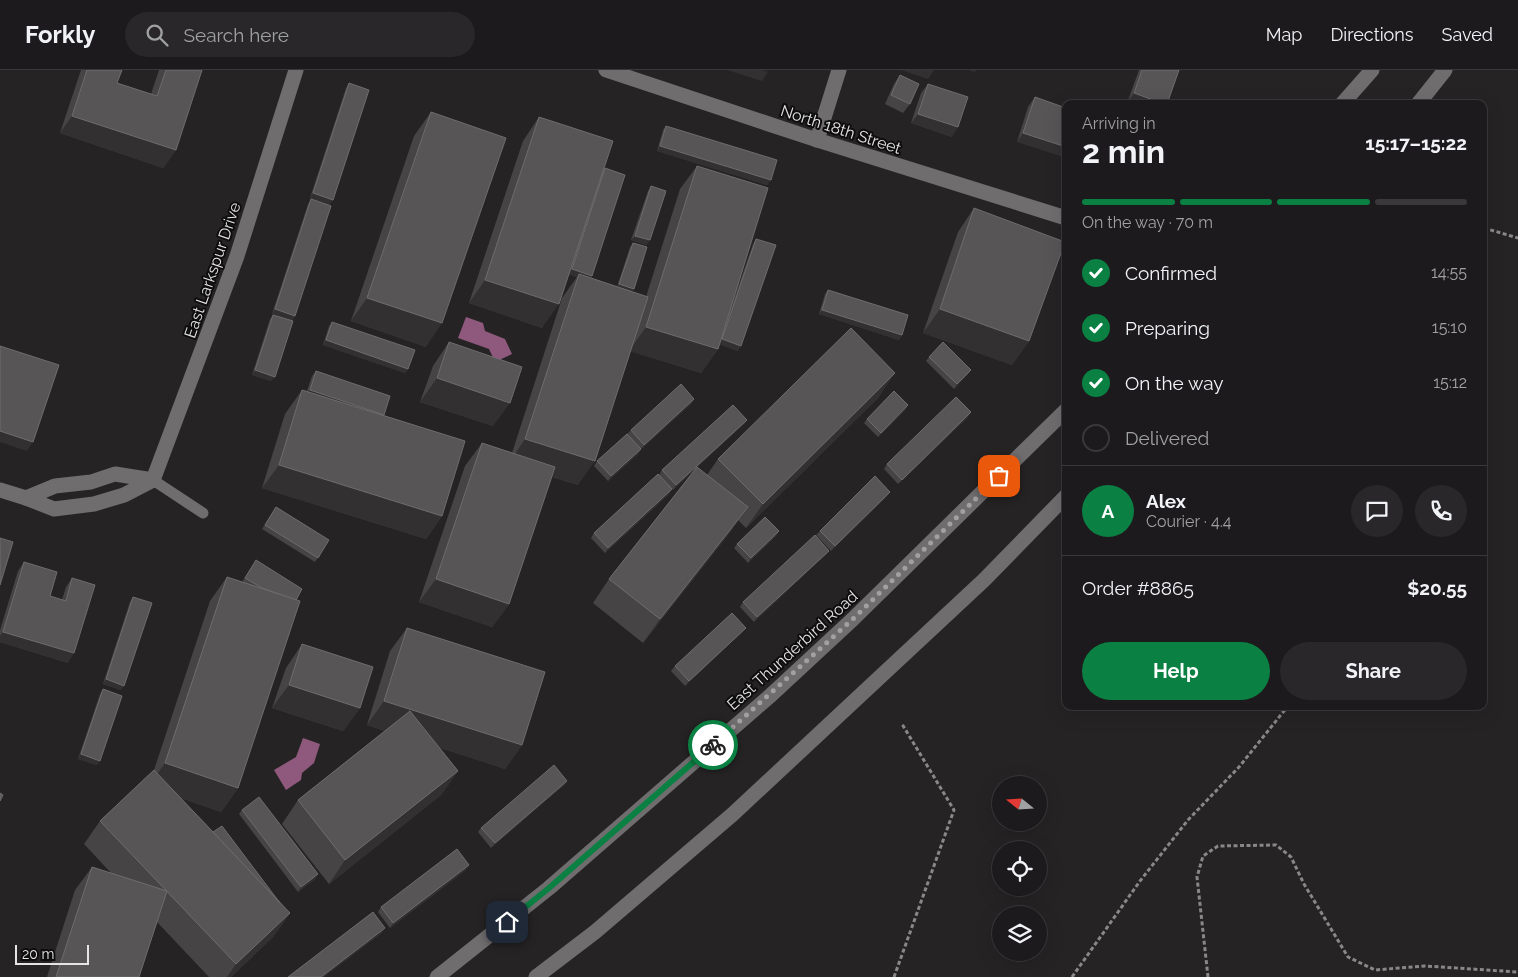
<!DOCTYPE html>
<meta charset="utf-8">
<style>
body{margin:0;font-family:Raleway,sans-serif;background:#292729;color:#f1f3f6;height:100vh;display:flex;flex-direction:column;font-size:19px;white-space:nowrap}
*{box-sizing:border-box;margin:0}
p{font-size:16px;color:#a0a1a3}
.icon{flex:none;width:28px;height:28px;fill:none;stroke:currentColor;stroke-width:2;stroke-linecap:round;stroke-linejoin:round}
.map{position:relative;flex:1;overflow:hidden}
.details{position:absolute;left:1062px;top:30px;width:425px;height:610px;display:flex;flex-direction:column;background:#1c1a1c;border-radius:10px;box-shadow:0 5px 20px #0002,0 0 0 1px #3a383b}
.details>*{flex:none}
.needle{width:32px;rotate:288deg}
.tools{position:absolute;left:992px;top:706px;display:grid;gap:10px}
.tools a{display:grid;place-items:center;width:55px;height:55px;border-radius:50%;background:#1c1a1c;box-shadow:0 5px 20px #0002,0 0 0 1px #3a383b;font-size:25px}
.scale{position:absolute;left:15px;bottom:12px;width:74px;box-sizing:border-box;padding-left:5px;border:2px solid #e6e4e5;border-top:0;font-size:14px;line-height:18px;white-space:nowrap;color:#e6e4e5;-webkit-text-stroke:4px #0e0d0e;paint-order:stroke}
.pin{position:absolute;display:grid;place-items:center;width:42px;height:42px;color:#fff;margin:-21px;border-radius:10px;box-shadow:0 2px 8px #0006}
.courier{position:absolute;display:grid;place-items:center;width:50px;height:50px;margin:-25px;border:4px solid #0b8043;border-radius:50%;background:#fff;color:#222;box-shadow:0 1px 6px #0007}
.head em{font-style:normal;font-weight:700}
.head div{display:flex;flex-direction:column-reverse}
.head{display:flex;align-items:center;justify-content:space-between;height:85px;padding:0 20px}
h1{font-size:32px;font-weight:700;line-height:38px}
.bar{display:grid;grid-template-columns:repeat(4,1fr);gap:8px 5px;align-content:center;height:60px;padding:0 20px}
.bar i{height:6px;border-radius:4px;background:#3a383b}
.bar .active{background:#0b8043}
.bar p{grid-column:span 4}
.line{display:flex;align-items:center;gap:12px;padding:0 20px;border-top:1px solid #3a383b}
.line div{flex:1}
.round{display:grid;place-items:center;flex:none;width:52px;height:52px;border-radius:26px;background:#292729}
ol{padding:0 20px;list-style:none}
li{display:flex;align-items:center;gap:15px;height:55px}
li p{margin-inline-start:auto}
li .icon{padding:5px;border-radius:50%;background:#0b8043;color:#fff;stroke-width:4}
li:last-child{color:#a0a1a3}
li i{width:28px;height:28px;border:2px solid #3a383b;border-radius:50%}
.button{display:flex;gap:10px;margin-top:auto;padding:10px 20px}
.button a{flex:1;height:58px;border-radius:30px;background:#0b8043;color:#fff;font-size:20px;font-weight:700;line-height:58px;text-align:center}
.button a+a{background:#292729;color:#f1f3f6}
header{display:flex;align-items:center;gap:30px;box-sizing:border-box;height:70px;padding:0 25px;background:#1c1a1c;border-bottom:1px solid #3a383b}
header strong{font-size:24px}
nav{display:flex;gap:28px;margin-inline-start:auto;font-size:18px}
.search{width:350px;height:45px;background:#292729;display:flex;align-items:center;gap:12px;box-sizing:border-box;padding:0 18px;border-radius:28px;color:#a0a1a3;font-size:19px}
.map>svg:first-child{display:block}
.water{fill:#8e597c}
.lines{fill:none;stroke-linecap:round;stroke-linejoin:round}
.path{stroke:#898788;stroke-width:3;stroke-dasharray:4 2.5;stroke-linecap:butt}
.service{stroke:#706d6f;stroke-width:11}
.minor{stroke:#706d6f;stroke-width:15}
.secondary{stroke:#706d6f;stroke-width:15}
.wall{fill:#474446}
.shaded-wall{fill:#333032}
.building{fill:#585557;stroke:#6e6c6d}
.done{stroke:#a3a0a2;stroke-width:5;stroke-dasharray:0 9}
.route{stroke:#0b8043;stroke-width:6}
.labels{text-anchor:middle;stroke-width:4;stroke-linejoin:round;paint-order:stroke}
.street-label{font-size:16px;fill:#e6e4e5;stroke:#0e0d0e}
</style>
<header>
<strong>Forkly</strong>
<div class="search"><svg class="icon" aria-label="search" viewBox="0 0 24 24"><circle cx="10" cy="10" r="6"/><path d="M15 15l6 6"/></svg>Search here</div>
<nav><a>Map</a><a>Directions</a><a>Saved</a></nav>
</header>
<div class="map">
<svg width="1518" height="907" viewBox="0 0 1518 907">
<rect width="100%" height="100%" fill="#262325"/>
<g class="water">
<polygon points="466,247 483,253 485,261 505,269 512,284 495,292 489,279 458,268"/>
<polygon points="303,668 320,674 314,693 302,703 301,710 286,720 274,700 296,687"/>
</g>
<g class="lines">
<g class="path">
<polyline points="1484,158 1518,168"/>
<polyline points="894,907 954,740 902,654"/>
<polyline points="1072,907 1140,811 1188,750 1239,697 1288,636"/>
<polyline points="1208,907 1197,807 1203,786 1218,776 1276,775 1291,787 1304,814 1348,887 1375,900 1425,896 1518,902"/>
</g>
<polyline class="service" points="153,410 203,443"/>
<g class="minor">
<polyline points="606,0 817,70 1066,148"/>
<polyline points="817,70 839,0"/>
<polyline points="153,410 237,186 296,0"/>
<polyline points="0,420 26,428 54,439 94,434 124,425 153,410"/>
<polyline points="26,428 55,416 91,412 115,404 153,410"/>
</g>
<g class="secondary">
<polyline points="1342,34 1372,0"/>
<polyline points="1418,34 1445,0"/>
<polyline points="437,907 549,818 771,625 853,549 1066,340"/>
<polyline points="536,907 595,862 733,744 984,510 1066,426"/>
</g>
</g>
<g class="wall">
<polygon points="81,0 122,0 117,13 151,24 159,0 202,0 176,80 163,98 60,63"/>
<polygon points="1139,0 1179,0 1167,34 1131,34 1127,33"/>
<polygon points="900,5 910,34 903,43 885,34 894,14"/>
<polygon points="349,13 333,130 329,135 310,128 346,18"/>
<polygon points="928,14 952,67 911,53 921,23"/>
<polygon points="1035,27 1066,38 1017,72 1028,37"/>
<polygon points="431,42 426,277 351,251 414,66"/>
<polygon points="539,47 603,100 605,98 592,206 590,208 617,217 630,177 633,173 632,222 646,227 680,119 697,96 726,252 753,174 756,169 738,281 719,274 718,279 701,303 630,281 578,415 552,407 509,534 492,557 419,532 465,396 482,373 512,383 562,228 577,207 569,204 542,258 469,233 523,71"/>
<polygon points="666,56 771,110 767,115 657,81 663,60"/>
<polygon points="651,116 650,170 646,175 631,170 648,121"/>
<polygon points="311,129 295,246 292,251 272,244 308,134"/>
<polygon points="974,138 1029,271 1012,295 923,263 958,162"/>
<polygon points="828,220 902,265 899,270 819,244 825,224"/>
<polygon points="273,245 271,311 252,305 270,249"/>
<polygon points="332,252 408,299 405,303 323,275 329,256"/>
<polygon points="449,272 493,356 420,332 433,296"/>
<polygon points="929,287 968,304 954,319 926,291"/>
<polygon points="316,301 383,345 442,446 426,469 262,418 285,344 302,320 307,321 312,306"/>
<polygon points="879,327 746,458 738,450 731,461 643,573 593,533 609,509 697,397 673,420 672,419 669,424 605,483 591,468 594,463 659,405 662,400 747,350 744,354 697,397 707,405 718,389"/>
<polygon points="694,329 691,334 641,379 638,384 608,411 594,396 597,391 627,364 631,360"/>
<polygon points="908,335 905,340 878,367 864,353 867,349"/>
<polygon points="968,347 898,414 884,399 887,394"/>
<polygon points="887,426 831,481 816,465 820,461"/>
<polygon points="276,437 329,470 315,492 262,459"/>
<polygon points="779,461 776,466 748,493 734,478 737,474"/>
<polygon points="825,485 754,552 740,537 743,532"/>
<polygon points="24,492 50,526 62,530 66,517 72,508 68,593 0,572 0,560 18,501"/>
<polygon points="253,495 296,530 238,718 221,742 181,728 290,843 273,867 231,907 209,907 157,852 139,907 47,907 75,820 92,797 111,803 84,774 100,751 154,700 210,531 227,507 242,512"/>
<polygon points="133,527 121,620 103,614 130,532"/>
<polygon points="407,558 522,675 505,699 439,677 458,701 441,725 329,814 282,754 298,730 385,661 367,655 390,581"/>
<polygon points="742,562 685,616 671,601 675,596"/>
<polygon points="302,574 360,638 343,661 272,638 286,598"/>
<polygon points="103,619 97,695 78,689 100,624"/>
<polygon points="567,711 564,715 491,778 478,762 481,758"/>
<polygon points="242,740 315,809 298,822 239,744"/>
<polygon points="466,800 390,858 378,842 381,837"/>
</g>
<g class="shaded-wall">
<polygon points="727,0 762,0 768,2 762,11"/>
<polygon points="901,0 934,0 928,9"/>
<polygon points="968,0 976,0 975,2"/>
<polygon points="1134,23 1164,34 1131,34 1127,33"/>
<polygon points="918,44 958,57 952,67 911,53"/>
<polygon points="72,46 176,80 163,98 60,63"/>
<polygon points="1023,63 1066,77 1066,88 1017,72"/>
<polygon points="660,76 771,110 767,115 657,81"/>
<polygon points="313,123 333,130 329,135 310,128"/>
<polygon points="635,166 650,170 646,175 631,170"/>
<polygon points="572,199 592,206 588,211 579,204 577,207 568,204"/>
<polygon points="485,210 559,234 542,258 469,233"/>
<polygon points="619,214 634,219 631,224 616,219"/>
<polygon points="367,228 442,253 426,277 351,251"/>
<polygon points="275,239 295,246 292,251 272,244"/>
<polygon points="940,239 1029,271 1012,295 923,263"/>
<polygon points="822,240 902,265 899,270 819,244"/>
<polygon points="646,257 718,279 701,303 629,281"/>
<polygon points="722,269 741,276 738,281 719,274"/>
<polygon points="326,270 408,299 405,303 323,275"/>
<polygon points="255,300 275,307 271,311 252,305"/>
<polygon points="971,300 968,304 954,319 957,314"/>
<polygon points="895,303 879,327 746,458 763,434"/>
<polygon points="437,308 510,333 493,356 420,332"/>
<polygon points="310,320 384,345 306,324"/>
<polygon points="694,329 691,334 641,380 644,375"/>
<polygon points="908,335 905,340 878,367 881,363"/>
<polygon points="971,342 968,347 898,414 902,410"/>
<polygon points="747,350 744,354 673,420 676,415"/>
<polygon points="0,361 33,372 27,381 0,372"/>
<polygon points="525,369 595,391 578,415 509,393"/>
<polygon points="641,379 638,384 608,411 611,406"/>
<polygon points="279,395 442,446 426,469 262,418"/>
<polygon points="672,419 669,424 605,483 608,478"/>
<polygon points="890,422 887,426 831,481 835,476"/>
<polygon points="748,437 731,461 643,573 660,549"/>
<polygon points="779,461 776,466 748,493 751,488"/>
<polygon points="829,481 825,485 754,552 757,547"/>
<polygon points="436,509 509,534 492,557 419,532"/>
<polygon points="746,558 742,562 685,616 689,611"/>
<polygon points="3,562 74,583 68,593 0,572 0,566"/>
<polygon points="106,609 124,616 121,620 103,614"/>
<polygon points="289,615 360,638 343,661 272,638"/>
<polygon points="384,631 522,675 505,699 367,655"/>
<polygon points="81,684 100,691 97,695 78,689"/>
<polygon points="165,693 238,718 221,742 148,717"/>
<polygon points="458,701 441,725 329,814 345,790"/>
<polygon points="567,711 564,715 491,778 495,773"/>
<polygon points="469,795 466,800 390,858 393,853"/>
<polygon points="318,804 315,809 298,822 301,817"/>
<polygon points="290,843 273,867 231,907 227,907 236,894"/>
<polygon points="385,858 382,863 324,907 321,907"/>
</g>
<g class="building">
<polygon points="87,0 122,0 117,13 157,26 166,0 202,0 176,80 72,46"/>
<polygon points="1142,0 1179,0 1167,34 1164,34 1134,23"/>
<polygon points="900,5 919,14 910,34 891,25"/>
<polygon points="349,13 369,20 333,130 313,123"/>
<polygon points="928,14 968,27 958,57 918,44"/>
<polygon points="1035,27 1066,38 1066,77 1023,63"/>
<polygon points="431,42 506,68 442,253 367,228"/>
<polygon points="539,47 613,71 559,234 485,210"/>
<polygon points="666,56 777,90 771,110 660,76"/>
<polygon points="697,96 768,118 718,279 646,257"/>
<polygon points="605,98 625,105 592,206 572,199"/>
<polygon points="651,116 666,121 650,170 635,166"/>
<polygon points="311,129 331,136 295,246 275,239"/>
<polygon points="974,138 1065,172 1029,271 940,239"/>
<polygon points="756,169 776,175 741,276 722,269"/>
<polygon points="633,173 647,177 634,219 619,214"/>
<polygon points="579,204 648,227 595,391 525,369"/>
<polygon points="828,220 908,245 902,265 822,240"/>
<polygon points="273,245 293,251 275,307 255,300"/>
<polygon points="332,252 415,280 408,299 326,270"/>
<polygon points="851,258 895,303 763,434 718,389"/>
<polygon points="449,272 522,297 510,333 437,308"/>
<polygon points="943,272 971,300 957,314 929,287"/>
<polygon points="0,276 59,295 33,372 0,361"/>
<polygon points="316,301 390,326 384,345 310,320"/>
<polygon points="681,314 694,329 644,375 631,360"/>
<polygon points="302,320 465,371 442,446 279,395"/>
<polygon points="894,321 908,335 881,363 867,349"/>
<polygon points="956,327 971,342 902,410 887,394"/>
<polygon points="733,335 747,350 676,415 662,400"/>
<polygon points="627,364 641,379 611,406 597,391"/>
<polygon points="482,373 555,397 509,534 436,509"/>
<polygon points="697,397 748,437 660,549 609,509"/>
<polygon points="658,404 672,419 608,478 594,463"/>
<polygon points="875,406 890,422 835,476 820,461"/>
<polygon points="276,437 329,470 318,488 265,455"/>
<polygon points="765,447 779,461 751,488 737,474"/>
<polygon points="815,465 829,481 757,547 743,532"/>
<polygon points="0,468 13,472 0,515"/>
<polygon points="256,490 302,519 296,530 262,518 245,508"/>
<polygon points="24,492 57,502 50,526 66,531 72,508 95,515 74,583 3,562"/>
<polygon points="227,507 300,531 238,718 165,693"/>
<polygon points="133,527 152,533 124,616 106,609"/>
<polygon points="732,543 746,558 689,611 675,596"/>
<polygon points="407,558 545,602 522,675 384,631"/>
<polygon points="302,574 373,597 360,638 289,615"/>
<polygon points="103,619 122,626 100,691 81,684"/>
<polygon points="410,641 458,701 345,790 298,730"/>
<polygon points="554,695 567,711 495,773 481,758"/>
<polygon points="154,700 290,843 236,894 100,751"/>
<polygon points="0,723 3,725 0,731"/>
<polygon points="259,727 318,804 301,817 242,740"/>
<polygon points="222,756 280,833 213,762"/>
<polygon points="457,779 469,795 393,853 381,837"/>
<polygon points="92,797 167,821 139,907 56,907"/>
<polygon points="373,842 385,858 321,907 288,907"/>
</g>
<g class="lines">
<polyline class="done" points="713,675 853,549 999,406"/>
<polyline class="route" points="507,852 549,818 713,675"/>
</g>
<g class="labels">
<g class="street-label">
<text transform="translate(841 59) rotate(18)" y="6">North 18th Street</text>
<text transform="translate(212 200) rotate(-71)" y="6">East Larkspur Drive</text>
<text transform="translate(792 580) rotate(-42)" y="6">East Thunderbird Road</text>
</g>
</g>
</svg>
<div class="tools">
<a><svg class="needle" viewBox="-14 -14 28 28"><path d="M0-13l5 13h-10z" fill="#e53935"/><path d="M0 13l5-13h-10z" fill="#a0a1a3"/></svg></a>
<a><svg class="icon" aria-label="locate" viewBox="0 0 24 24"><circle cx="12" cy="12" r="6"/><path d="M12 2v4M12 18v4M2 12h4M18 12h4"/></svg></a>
<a><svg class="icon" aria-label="layers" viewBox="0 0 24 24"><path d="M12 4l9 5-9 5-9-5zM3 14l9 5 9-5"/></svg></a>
</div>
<div class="scale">20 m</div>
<div class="pin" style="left:999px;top:406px;background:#ea580c"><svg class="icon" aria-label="bag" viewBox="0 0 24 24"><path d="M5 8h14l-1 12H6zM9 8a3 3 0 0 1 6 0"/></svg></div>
<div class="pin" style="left:507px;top:852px;background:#1f2937"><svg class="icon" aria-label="home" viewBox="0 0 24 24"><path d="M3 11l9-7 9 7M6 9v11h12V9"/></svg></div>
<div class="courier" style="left:713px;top:675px"><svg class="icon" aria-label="bike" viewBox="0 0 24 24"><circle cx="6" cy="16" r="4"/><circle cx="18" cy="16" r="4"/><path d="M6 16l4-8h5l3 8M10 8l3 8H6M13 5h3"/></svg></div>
<section class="details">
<div class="head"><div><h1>2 min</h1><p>Arriving in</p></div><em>15:17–15:22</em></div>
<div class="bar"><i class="active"></i><i class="active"></i><i class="active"></i><i></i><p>On the way · 70 m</p></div>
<ol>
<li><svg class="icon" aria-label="check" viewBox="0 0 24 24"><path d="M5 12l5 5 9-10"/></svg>Confirmed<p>14:55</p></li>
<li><svg class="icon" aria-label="check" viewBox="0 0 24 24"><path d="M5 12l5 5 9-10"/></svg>Preparing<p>15:10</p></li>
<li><svg class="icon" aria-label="check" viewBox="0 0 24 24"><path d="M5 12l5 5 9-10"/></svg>On the way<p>15:12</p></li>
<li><i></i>Delivered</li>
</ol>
<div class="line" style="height:90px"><b class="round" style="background:#0b8043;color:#fff">A</b><div><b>Alex</b><p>Courier · 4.4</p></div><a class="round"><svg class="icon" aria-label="chat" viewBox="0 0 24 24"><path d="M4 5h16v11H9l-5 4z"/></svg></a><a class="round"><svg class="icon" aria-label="phone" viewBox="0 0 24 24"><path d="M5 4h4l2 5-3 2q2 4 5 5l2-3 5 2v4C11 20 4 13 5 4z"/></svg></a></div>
<div class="line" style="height:65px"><div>Order #8865</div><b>$20.55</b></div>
<div class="button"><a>Help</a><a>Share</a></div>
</section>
</div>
